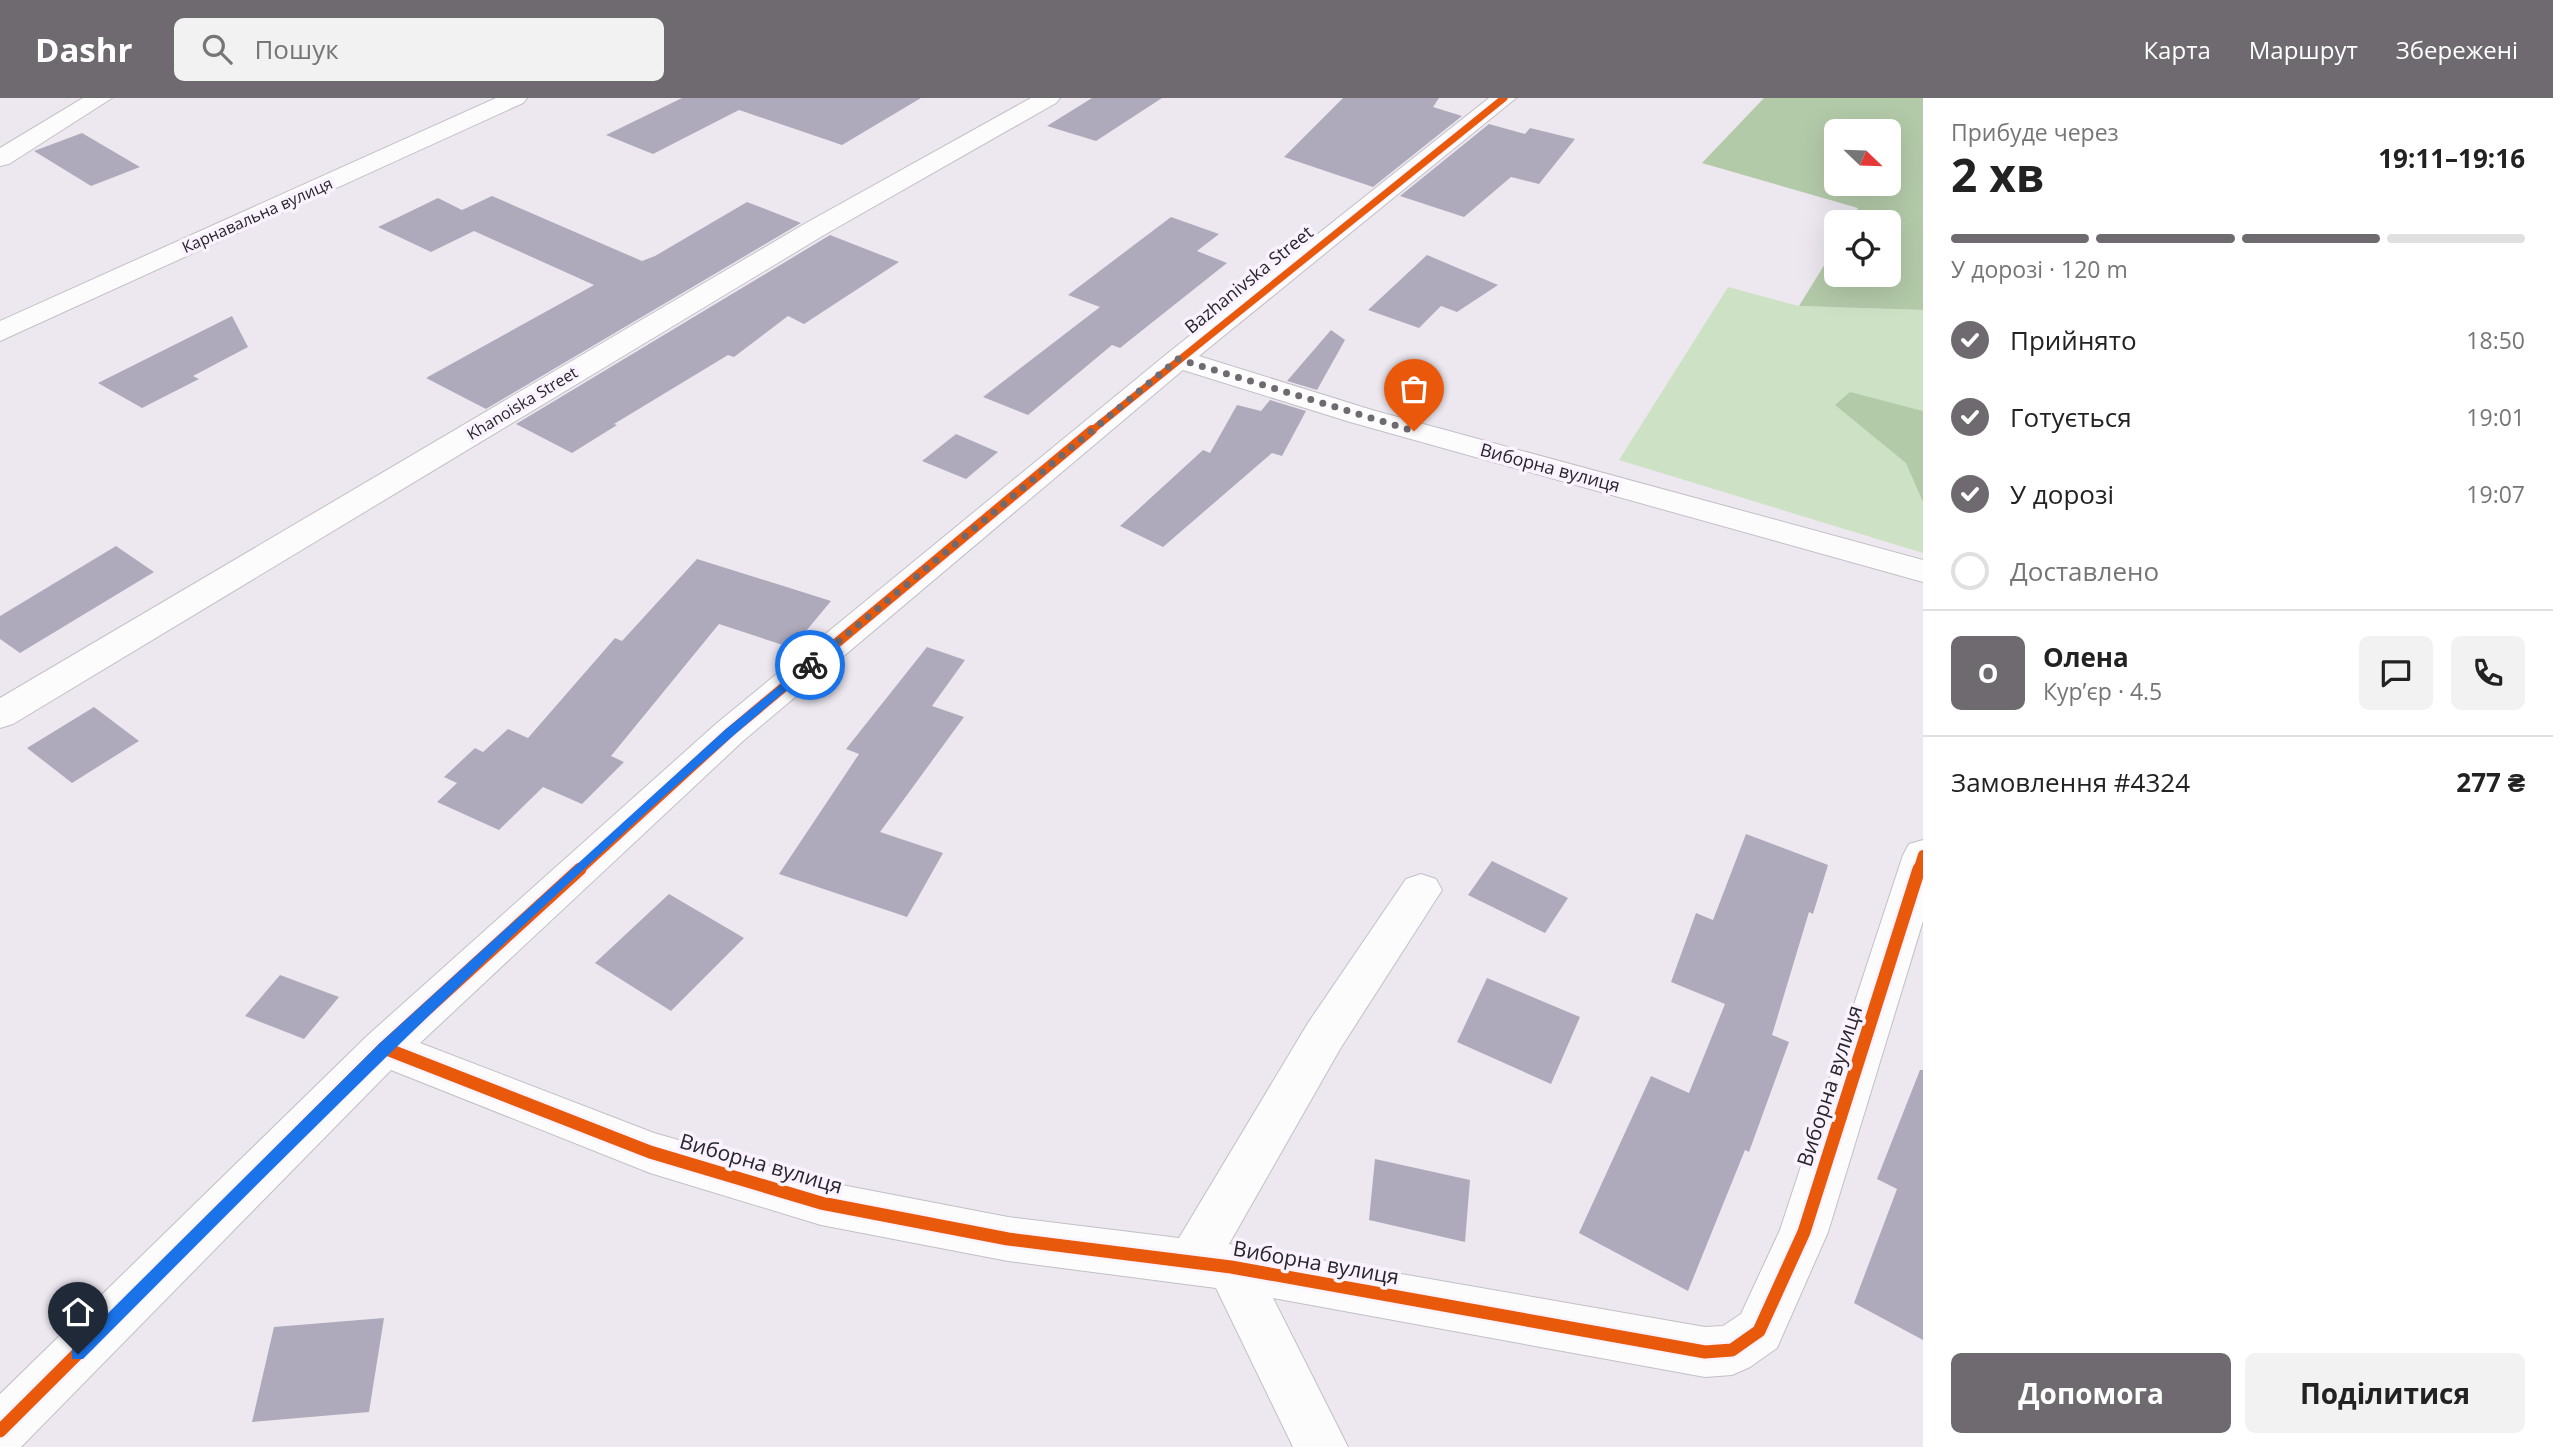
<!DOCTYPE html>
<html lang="uk">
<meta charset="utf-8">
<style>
body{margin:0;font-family:"Open Sans",sans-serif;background:#f2f2f2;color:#222;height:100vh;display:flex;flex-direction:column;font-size:26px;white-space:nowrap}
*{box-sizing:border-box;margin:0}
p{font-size:23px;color:#767676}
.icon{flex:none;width:38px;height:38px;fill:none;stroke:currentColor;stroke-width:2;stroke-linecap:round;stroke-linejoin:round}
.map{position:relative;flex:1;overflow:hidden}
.sheet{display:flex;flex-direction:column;background:#fff;width:630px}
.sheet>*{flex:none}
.needle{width:46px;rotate:113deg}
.tools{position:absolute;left:1824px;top:21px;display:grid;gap:14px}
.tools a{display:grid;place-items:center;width:77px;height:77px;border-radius:10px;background:#fff;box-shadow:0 7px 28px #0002;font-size:35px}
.pin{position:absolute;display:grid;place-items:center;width:60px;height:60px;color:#fff;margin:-72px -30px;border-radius:50% 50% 50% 0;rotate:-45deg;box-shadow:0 0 7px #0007}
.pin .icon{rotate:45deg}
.courier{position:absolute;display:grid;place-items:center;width:70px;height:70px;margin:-35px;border:5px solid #1a73e8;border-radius:50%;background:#fff;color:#222;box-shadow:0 2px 9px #0007}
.overview em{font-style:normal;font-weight:700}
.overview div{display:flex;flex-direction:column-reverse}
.overview{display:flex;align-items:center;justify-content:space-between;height:119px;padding:0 28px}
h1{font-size:46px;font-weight:700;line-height:52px}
.bar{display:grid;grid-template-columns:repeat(4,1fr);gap:10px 7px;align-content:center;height:84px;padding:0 28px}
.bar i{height:9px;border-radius:5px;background:#e0e0e0}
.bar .selected{background:#6e6a70}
.bar p{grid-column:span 4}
.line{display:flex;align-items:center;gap:18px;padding:0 28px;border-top:2px solid #e0e0e0}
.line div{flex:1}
.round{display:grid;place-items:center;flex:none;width:74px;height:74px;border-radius:10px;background:#f2f2f2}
ol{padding:0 28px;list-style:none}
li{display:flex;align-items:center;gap:21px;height:77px}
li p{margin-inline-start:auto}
li .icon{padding:7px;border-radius:50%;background:#6e6a70;color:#fff;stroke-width:4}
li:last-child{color:#767676}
li i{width:38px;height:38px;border:4px solid #e0e0e0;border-radius:50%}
.button{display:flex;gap:14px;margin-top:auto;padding:14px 28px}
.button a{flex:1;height:80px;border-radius:10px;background:#6e6a70;color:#fff;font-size:28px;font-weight:700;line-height:80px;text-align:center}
.button a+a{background:#f2f2f2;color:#222}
header{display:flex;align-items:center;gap:42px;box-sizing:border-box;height:98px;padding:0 35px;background:#6e6a70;color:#fff}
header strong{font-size:33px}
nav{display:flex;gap:38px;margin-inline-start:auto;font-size:24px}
.search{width:490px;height:63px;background:#f2f2f2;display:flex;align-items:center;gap:18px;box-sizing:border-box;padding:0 24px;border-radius:10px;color:#767676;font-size:26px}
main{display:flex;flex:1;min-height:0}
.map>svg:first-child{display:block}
.green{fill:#cde2c4}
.forest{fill:#b3caa9;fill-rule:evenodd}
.building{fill:#aeaabc}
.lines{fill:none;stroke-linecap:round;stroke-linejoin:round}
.minor-casing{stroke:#c3bfc5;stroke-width:2}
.minor{fill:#fcfcfd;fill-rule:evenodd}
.cycleway-far2-casing{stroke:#faf3ff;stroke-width:10}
.cycleway-far1-casing{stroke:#faf3ff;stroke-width:14}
.cycleway-casing{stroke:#faf3ff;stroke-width:18}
.cycleway-far2{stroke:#e8590c;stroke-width:7}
.cycleway-far1{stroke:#e8590c;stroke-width:10}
.cycleway{stroke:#e8590c;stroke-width:13}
.route{fill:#1a73e8}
.done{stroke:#6e6a70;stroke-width:7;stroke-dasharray:0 12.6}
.labels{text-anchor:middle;stroke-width:7;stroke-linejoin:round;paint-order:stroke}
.far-street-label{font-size:16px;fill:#29262b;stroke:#faf3ff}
.street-label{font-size:18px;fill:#29262b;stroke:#faf3ff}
.near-street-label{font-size:21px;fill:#29262b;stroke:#faf3ff}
</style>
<header>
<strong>Dashr</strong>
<div class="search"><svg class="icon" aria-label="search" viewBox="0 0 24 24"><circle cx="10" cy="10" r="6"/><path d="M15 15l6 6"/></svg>Пошук</div>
<nav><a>Карта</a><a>Маршрут</a><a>Збережені</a></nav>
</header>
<main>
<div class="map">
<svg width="1923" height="1349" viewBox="0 0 1923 1349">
<rect width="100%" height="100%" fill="#ede8f0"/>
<polygon class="green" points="1728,189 1799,208 1923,212 1923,455 1619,362"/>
<g class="forest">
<path d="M 1764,0 L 1923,0 L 1923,212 L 1799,208 L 1836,148 L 1836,177 L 1888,177 L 1888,124 L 1850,124 L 1858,110 L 1702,65 ZM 1836,33 L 1888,33 L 1888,86 L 1836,86 Z"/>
<polygon points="1850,294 1923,313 1923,404 1906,365 1835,307"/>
</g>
<g class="building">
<polygon points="682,0 921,0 842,47 739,12 653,56 606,37"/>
<polygon points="1092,0 1162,0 1096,43 1047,28"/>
<polygon points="1343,0 1439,0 1433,9 1462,18 1373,89 1284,59"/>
<polygon points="1489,26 1525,36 1530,30 1575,41 1539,86 1511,79 1464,119 1400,98"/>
<polygon points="82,35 140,69 91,88 34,53"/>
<polygon points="492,98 642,163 655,158 747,104 801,125 486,311 426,280 594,187 474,133 431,154 378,129 438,100 462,112"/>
<polygon points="1171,119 1219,136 1197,153 1227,165 1120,250 1112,247 1028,317 983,299 1100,209 1068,197"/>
<polygon points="830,137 899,164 804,226 788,218 734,259 728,257 614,326 617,327 572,355 516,326"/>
<polygon points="1427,157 1498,187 1457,214 1441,208 1419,230 1368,212"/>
<polygon points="232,218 248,249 193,278 199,281 142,310 98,285"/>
<polygon points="1331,232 1345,242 1317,292 1287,283"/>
<polygon points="1270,302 1306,313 1282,358 1272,355 1163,449 1120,428 1203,352 1210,355 1237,307 1261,313"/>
<polygon points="956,336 998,354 966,381 922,363"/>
<polygon points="116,448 154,474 20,555 0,541 0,518"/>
<polygon points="697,461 831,503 792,550 719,526 611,658 624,664 582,706 543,689 499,732 437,704 457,685 444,679 475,650 483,654 508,631 528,640 615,540 622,543"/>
<polygon points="927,549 965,562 932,608 964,619 880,734 943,755 907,819 779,776 859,656 846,651"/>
<polygon points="94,609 139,643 72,685 27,650"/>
<polygon points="1746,736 1828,767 1813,816 1809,814 1772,937 1789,944 1749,1054 1745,1052 1688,1193 1579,1135 1651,978 1689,995 1725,906 1671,884 1696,815 1713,822"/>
<polygon points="1492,763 1568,800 1545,835 1468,797"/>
<polygon points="669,796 744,840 671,913 595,865"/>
<polygon points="280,877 339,899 304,941 245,918"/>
<polygon points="1487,880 1580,919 1551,986 1457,944"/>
<polygon points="1920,972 1923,972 1923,1242 1854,1205 1897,1091 1877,1081"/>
<polygon points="1375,1061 1470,1082 1465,1144 1369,1122"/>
<polygon points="384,1220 369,1314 252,1324 274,1229"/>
</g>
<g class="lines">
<g class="minor-casing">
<g id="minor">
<polygon points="83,0 112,0 9,66 0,68 0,50"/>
<polygon points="496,0 527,0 523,5 0,243 0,223"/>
<polygon points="1031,0 1060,0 1056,5 824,137 13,626 0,630 0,600 806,125"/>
<polygon points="1489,0 1516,0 1199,258 1372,312 1923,462 1923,484 1350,324 1183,272 743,643 420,945 654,1035 821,1083 1008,1119 1179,1140 1308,925 1406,781 1421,776 1436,781 1442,792 1340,951 1229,1146 1705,1229 1723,1228 1741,1216 1780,1132 1903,757 1909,746 1923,742 1923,823 1828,1134 1777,1250 1750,1269 1732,1277 1705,1279 1273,1200 1348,1349 1293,1349 1216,1190 1008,1163 821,1127 650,1075 391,972 21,1349 0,1349 0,1296 368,937 717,625 1168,255"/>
</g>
</g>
<use href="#minor" class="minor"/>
<g class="cycleway-far2-casing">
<polyline id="cycleway-far2" points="1090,334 1504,0"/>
</g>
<g class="cycleway-far1-casing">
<g id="cycleway-far1">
<polyline points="578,773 730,634 1092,332"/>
<polyline points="1918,773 1923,757"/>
</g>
</g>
<g class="cycleway-casing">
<g id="cycleway">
<polyline points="384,950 650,1054 821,1105 1008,1141 1231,1169 1705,1254 1732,1252 1759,1233 1804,1134 1919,771"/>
<polyline points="0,1333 384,950 580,771"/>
</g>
</g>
<use href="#cycleway-far2" class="cycleway-far2"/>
<use href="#cycleway-far1" class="cycleway-far1"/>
<use href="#cycleway" class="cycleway"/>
</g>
<path class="route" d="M 810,563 L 816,567 L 814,569 C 556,784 320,1023 83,1261 L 72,1261 L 72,1251 L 379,946 L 726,631 Z"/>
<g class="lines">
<polyline class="done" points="810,567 1178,261 1414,333"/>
</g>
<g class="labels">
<g class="far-street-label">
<text transform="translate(257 117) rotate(-24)" y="6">Карнавальна вулиця</text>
<text transform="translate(522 305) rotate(-31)" y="6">Khanoiska Street</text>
</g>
<g class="street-label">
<text transform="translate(1249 182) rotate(-39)" y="6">Bazhanivska Street</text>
<text transform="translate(1550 370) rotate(15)" y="6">Виборна вулиця</text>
</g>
<g class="near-street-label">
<text transform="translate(1830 988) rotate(-72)" y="7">Виборна вулиця</text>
<text transform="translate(761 1066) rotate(16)" y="7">Виборна вулиця</text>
<text transform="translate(1316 1165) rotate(10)" y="7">Виборна вулиця</text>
</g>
</g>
</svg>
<div class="tools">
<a><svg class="needle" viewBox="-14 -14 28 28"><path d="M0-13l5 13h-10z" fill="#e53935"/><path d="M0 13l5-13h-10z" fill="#767676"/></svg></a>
<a><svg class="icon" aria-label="locate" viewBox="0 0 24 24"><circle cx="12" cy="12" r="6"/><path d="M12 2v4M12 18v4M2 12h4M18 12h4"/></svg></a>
</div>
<div class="pin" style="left:1414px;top:333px;background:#ea580c"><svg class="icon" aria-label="bag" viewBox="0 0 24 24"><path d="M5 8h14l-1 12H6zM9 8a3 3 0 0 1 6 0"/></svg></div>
<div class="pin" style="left:78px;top:1256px;background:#1f2937"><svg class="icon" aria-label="home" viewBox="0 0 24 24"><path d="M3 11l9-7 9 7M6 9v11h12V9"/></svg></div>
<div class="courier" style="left:810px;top:567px"><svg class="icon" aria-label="bike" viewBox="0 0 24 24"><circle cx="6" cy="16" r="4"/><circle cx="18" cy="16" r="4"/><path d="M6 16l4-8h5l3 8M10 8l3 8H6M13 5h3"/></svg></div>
</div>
<section class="sheet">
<div class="overview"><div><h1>2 хв</h1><p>Прибуде через</p></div><em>19:11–19:16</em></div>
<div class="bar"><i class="selected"></i><i class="selected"></i><i class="selected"></i><i></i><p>У дорозі · 120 m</p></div>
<ol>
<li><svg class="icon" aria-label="check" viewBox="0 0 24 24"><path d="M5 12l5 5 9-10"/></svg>Прийнято<p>18:50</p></li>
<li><svg class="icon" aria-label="check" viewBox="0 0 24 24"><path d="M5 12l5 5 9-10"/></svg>Готується<p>19:01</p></li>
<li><svg class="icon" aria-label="check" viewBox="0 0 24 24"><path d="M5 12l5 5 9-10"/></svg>У дорозі<p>19:07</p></li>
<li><i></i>Доставлено</li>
</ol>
<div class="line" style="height:126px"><b class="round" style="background:#6e6a70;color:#fff">О</b><div><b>Олена</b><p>Кур’єр · 4.5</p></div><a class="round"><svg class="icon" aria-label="chat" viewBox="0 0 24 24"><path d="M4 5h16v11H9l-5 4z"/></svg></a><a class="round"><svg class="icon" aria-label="phone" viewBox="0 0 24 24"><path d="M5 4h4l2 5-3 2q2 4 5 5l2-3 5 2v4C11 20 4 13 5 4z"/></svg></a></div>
<div class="line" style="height:91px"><div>Замовлення #4324</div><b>277 ₴</b></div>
<div class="button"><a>Допомога</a><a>Поділитися</a></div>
</section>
</main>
